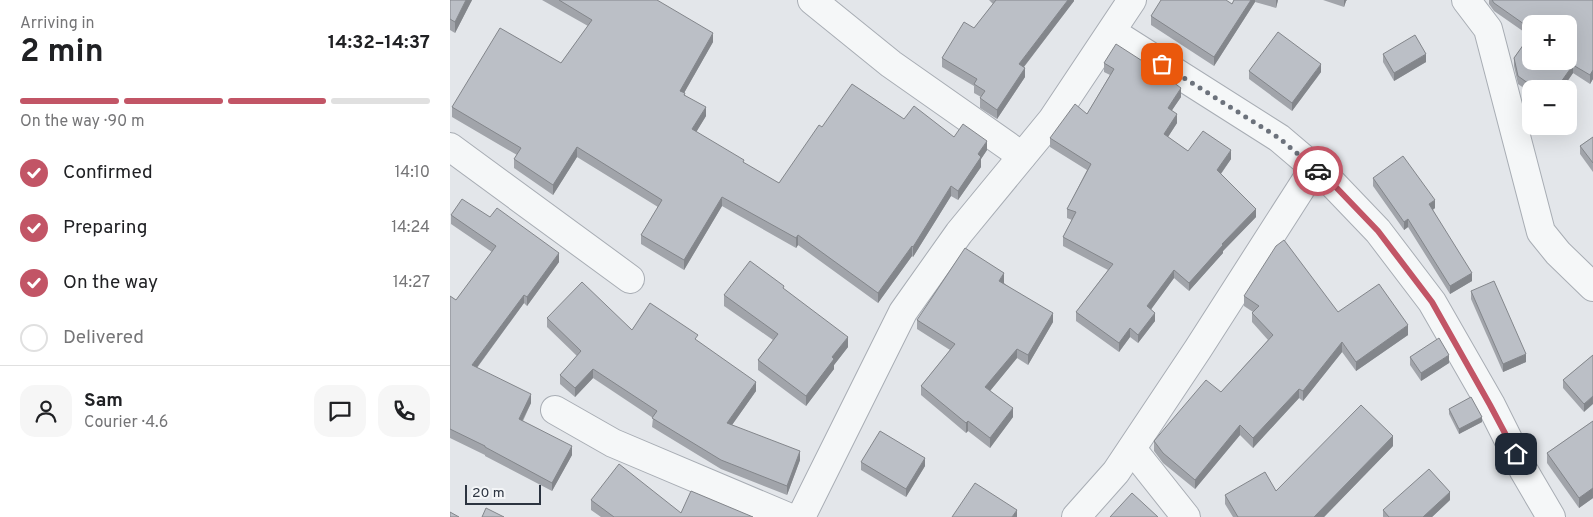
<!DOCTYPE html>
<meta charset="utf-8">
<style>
body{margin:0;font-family:Overpass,sans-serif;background:#f6f6f6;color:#202124;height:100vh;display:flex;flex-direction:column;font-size:19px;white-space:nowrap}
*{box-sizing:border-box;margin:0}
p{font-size:16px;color:#757577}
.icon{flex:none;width:28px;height:28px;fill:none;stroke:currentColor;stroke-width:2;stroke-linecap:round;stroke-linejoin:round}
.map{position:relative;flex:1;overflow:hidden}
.sheet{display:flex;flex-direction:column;background:#fff;width:450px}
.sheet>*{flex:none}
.fabs{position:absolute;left:1072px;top:15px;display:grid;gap:10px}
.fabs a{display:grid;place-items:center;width:55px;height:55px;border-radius:10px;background:#fff;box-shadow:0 5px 20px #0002;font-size:25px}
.scale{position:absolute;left:15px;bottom:12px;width:76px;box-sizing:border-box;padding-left:5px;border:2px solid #2c3440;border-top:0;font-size:14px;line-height:18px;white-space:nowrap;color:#2c3440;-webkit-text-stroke:4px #f3f5f7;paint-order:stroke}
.pin{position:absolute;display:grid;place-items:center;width:42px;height:42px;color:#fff;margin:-21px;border-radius:10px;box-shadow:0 2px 8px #0006}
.courier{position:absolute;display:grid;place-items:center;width:50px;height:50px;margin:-25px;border:4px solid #c25566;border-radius:50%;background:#fff;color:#222;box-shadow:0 1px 6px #0007}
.headline em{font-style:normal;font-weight:700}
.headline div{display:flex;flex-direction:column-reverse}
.headline{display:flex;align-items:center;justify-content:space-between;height:85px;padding:0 20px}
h1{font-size:32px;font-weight:700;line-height:38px}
.bar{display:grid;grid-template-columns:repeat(4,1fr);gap:8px 5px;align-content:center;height:60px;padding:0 20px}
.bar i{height:6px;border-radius:4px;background:#e0e0e0}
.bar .selected{background:#c25566}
.bar p{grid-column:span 4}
.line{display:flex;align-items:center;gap:12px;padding:0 20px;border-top:1px solid #e0e0e0}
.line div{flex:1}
.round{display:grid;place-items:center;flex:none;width:52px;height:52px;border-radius:15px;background:#f6f6f6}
ol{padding:0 20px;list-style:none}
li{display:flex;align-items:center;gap:15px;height:55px}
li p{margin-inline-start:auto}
li .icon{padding:5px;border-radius:50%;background:#c25566;color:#fff;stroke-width:4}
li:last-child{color:#757577}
li i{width:28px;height:28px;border:2px solid #e0e0e0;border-radius:50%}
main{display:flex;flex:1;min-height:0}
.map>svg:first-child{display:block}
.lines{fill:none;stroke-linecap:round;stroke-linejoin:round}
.street-casing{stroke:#a8adb4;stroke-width:30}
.street{stroke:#f5f7f8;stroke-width:28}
.wall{fill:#a1a4aa;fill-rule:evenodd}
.shaded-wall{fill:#83868b}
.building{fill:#bbbfc6;stroke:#83868b}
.done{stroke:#6c727c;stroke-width:5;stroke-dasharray:0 9}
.route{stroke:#c25566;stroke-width:6}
</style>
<main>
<section class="sheet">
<div class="headline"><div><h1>2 min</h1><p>Arriving in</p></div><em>14:32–14:37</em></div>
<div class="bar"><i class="selected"></i><i class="selected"></i><i class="selected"></i><i></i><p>On the way · 90 m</p></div>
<ol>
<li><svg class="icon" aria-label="check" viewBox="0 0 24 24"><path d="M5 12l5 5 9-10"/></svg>Confirmed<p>14:10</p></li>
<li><svg class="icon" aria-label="check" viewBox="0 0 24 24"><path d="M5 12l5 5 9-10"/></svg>Preparing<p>14:24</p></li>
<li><svg class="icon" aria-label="check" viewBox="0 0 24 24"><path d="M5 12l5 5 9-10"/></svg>On the way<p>14:27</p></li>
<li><i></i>Delivered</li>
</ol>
<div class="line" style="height:90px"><a class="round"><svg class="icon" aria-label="person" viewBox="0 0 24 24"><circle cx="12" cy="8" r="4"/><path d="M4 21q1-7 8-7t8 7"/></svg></a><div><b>Sam</b><p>Courier · 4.6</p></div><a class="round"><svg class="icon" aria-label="chat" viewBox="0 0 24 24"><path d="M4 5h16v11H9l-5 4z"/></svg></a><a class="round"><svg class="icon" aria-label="phone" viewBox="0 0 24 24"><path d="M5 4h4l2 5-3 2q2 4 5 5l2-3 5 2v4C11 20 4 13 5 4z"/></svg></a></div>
</section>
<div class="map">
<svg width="1143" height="517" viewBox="0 0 1143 517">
<rect width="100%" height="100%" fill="#e3e6ea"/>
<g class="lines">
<g class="street-casing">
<g id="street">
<polyline points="362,0 441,64 572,156"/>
<polyline points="1016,0 1038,29 1091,232 1108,253 1143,287"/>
<polyline points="662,32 829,138 882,183 928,231 982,302 1041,405 1074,471 1101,517"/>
<polyline points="0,147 180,279"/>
<polyline points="105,410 163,443 338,517"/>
<polyline points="682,449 736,517"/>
<polyline points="351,517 453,312 509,233 602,120 682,0"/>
<polyline points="626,517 666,472 748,349 864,168"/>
</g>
</g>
<use href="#street" class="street"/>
</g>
<g class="wall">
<polygon points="0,0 22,0 5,33 0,30"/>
<polygon points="92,0 207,0 263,42 234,93 235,95 256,116 246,132 294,163 329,183 372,127 454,119 504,137 537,150 531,159 531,167 508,200 501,196 463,257 462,256 428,303 348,245 346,248 272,206 234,270 191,244 191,235 208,207 127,157 103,195 64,168 64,159 67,155 2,117 2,107 111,63 138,26"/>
<polygon points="539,0 624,0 624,1 574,67 575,77 547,119 530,108 530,98 531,97 524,93 524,86 492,67 492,58 524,28 543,4"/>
<polygon points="784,0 828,0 826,8 805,2 764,66 701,25 701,16 782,4"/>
<polygon points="873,0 897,0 896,1 894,7"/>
<path d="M 1039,0 L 1143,0 L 1143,79 L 1140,84 L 1123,73 L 1112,89 L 1081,89 L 1081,93 L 1068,84 L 1064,66 L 1064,58 L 1080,36 L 1044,11 L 1039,4 ZM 1081,24 L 1119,61 L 1081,61 Z"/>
<polygon points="933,54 976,62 944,81 933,62"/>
<polygon points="654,63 731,97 722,110 727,123 718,137 738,151 781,159 771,174 806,217 773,251 773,253 739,291 724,278 701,309 705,321 688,343 680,337 669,352 626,321 626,312 658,270 613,246 613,237 622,220 617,218 617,209 637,170 600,147 600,138 637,114 660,75 654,72"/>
<polygon points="799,71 871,72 842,111 799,79"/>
<polygon points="1143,137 1143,172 1130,154 1130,146"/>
<polygon points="923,178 985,208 983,210 1022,281 1000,294 958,227 954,230 923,186"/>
<polygon points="1,215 40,217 109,262 77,306 74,303 27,368 81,403 73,421 122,455 102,491 35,456 35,455 0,438 0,296 6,300 42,252 1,224"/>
<polygon points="554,283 603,322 578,365 567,358 540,391 563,417 540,448 518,431 516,433 471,395 471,386 500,350 467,329 467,320"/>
<polygon points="334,289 398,347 384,365 384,369 356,406 308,370 308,360 323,340 274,306 274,295"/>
<polygon points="1021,291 1076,362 1053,372 1021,299"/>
<polygon points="794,296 888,312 958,335 906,371 892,352 853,401 849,398 803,448 790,435 745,489 713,463 704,451 704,441 771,392 818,340 802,322 802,313 803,312 794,306"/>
<polygon points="97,318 248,341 306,391 282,425 350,460 337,495 271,469 202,427 203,418 143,378 125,397 110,384 110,375 127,356 97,327"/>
<polygon points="1143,355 1134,412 1113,388 1113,380"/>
<polygon points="960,357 999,363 971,381 960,365"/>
<polygon points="999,409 1032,422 1009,434 999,414"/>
<polygon points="1143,421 1143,498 1129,508 1097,463 1097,453"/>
<polygon points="943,446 874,517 783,517 775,504 775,495 826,491"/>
<polygon points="411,462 475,466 456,497 411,470"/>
<polygon points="141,500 231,513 303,517 151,517 141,510"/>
<polygon points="1000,500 982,517 933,517 933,510"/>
</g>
<g class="shaded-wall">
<polygon points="16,0 22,0 5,33 5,22"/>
<polygon points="618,0 624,0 624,1 569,73 569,64"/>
<polygon points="801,0 805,0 805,2 764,66 764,57"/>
<polygon points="826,0 828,0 826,8"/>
<polygon points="894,0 897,0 896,1 894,7"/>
<polygon points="263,33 263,42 230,100 230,91"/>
<polygon points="976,54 976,62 944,81 944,73"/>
<polygon points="871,64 871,72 842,111 842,103"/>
<polygon points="1123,65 1123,73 1112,89 1106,89"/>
<polygon points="575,68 575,77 547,119 547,110"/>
<polygon points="1143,70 1143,79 1140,84 1140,75"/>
<polygon points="731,88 731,97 718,116 718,108"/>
<polygon points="256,107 256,116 242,139 242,129"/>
<polygon points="727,114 727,123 714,143 714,134"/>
<polygon points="537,141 537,150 531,159 531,167 508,200 508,191 528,154"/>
<polygon points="127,147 127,157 103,195 103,185"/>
<polygon points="781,150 781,159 767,179 767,170"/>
<polygon points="501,186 501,196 463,257 463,247"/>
<polygon points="272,197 272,206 234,270 234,260"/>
<polygon points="985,200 985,208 979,212 979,204"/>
<polygon points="806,209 806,217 773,251 773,253 739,291 739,283 772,244"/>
<polygon points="958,219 958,227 954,230 954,222"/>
<polygon points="348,235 348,245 346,248 346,238"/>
<polygon points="462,246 462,256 428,303 428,293"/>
<polygon points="109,253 109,262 77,306 77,297"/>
<polygon points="724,270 724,278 697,315 697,306"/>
<polygon points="554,273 554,283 549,290 549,281"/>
<polygon points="1022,273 1022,281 1000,294 1000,286"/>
<polygon points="74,295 74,303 22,374 22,365"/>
<polygon points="603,313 603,322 578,365 578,355"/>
<polygon points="705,313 705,321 688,343 688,335"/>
<polygon points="958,325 958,335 906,371 906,362"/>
<polygon points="680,328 680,337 669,352 669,343"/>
<polygon points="398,337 398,347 384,365 384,369 356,406 356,396 382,357"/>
<polygon points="892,342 892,352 853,401 853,391"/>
<polygon points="567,349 567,358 535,397 535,387"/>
<polygon points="1076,354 1076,362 1053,372 1053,364"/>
<polygon points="999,355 999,363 971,381 971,373"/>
<polygon points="143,369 143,378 125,397 125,388"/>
<polygon points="306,382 306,391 277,432 277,423"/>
<polygon points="849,389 849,398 803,448 803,438"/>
<polygon points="81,394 81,403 69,427 69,419"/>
<polygon points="1143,396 1143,404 1134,412 1134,404"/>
<polygon points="563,408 563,417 540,448 540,438"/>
<polygon points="1032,417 1032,422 1009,434 1009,429"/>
<polygon points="518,421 518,431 516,433 516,423"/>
<polygon points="790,425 790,435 745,489 745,480"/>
<polygon points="943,436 943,446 874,517 864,517"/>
<polygon points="122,446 122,455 102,491 102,483"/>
<polygon points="350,451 350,460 337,495 337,486"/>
<polygon points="475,458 475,466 456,497 456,489"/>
<polygon points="1143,488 1143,498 1129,508 1129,498"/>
<polygon points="1000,492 1000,500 982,517 973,517"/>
<polygon points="567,510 567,517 562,517"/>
</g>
<g class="building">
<polygon points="0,0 16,0 5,22 0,19"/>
<polygon points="109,0 207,0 263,33 230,91 235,93 234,95 256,107 242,129 294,160 293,162 329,183 369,125 372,127 402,84 454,119 464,106 504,137 513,124 537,141 528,154 531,157 508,191 501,186 463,247 462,246 428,293 348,235 346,238 272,197 234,260 191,235 212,200 127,147 103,185 64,159 71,148 2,107 50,28 111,63 142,20"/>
<polygon points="546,0 618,0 569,64 575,68 547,110 530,98 535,91 524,84 527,79 492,58 514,22 524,28"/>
<polygon points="711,0 776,0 782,4 784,0 801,0 764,57 701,16"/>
<polygon points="1042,0 1143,0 1143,70 1140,75 1123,65 1106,89 1086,89 1068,76 1064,58 1081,34 1081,61 1119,61 1119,24 1081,24 1081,29 1044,3"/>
<polygon points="828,32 871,64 842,103 799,71"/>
<polygon points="965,35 976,54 944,73 933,54"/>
<polygon points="666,44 711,73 731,88 718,108 727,114 714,134 738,151 753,131 781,150 767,170 806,209 772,244 773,245 739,283 724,270 697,306 705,313 688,335 680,328 669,343 626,312 663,264 613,237 626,212 617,209 641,164 600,138 625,104 637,114 664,69 654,63"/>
<polygon points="1143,137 1143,163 1130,146"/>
<polygon points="953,156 985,200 979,204 1022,273 1000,286 958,219 954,222 923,178"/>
<polygon points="12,199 40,217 47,208 109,253 77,297 74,295 22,365 81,394 69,419 122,446 102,483 35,447 35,446 0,429 0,296 6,300 46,246 1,215"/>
<polygon points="834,240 888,312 929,284 958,325 906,362 892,342 853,391 849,389 803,438 790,425 745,480 713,453 704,441 756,380 771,392 823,335 802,313 809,306 794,296 826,246"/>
<polygon points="515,248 554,273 549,281 603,313 578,355 567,349 535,387 563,408 540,438 518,421 516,423 471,386 505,344 467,320"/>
<polygon points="300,261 334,286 333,288 398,337 382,357 384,359 356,396 308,360 328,334 274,295"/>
<polygon points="1044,281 1076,354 1053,364 1021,291"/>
<polygon points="132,282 182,330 200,303 248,335 245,339 306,382 277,423 350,451 337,486 271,460 202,418 207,411 143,369 125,388 110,375 131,351 97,318"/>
<polygon points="989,338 999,355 971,373 960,357"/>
<polygon points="1143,355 1143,396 1134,404 1113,380"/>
<polygon points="1021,397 1032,417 1009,429 999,409"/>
<polygon points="911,405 943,436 864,517 788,517 775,495 815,472 826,491"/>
<polygon points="1143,421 1143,488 1129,498 1097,453"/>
<polygon points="430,431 475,458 456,489 411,462"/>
<polygon points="169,464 231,513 241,491 303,517 164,517 141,500"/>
<polygon points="979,469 1000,492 973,517 939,517 933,510"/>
<polygon points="525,483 567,510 562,517 502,517"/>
<polygon points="682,493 708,517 660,517"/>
<polygon points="36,508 54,517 32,517"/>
<polygon points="0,512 9,517 0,517"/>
</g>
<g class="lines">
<polyline class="done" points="712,64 829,138 868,171"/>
<polyline class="route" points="868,171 882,183 928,231 982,302 1040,405 1066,454"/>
</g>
</svg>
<div class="fabs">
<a>+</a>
<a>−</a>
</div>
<div class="scale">20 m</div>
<div class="pin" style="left:712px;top:64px;background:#ea580c"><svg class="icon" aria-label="bag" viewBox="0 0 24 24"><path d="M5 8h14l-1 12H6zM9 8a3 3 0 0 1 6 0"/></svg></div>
<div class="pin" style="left:1066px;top:454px;background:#1f2937"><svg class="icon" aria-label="home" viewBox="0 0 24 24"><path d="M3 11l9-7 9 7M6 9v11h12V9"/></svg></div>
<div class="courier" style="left:868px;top:171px"><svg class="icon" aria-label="car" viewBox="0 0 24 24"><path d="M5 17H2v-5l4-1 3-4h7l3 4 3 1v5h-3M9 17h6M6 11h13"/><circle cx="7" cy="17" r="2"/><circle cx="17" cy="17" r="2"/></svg></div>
</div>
</main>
